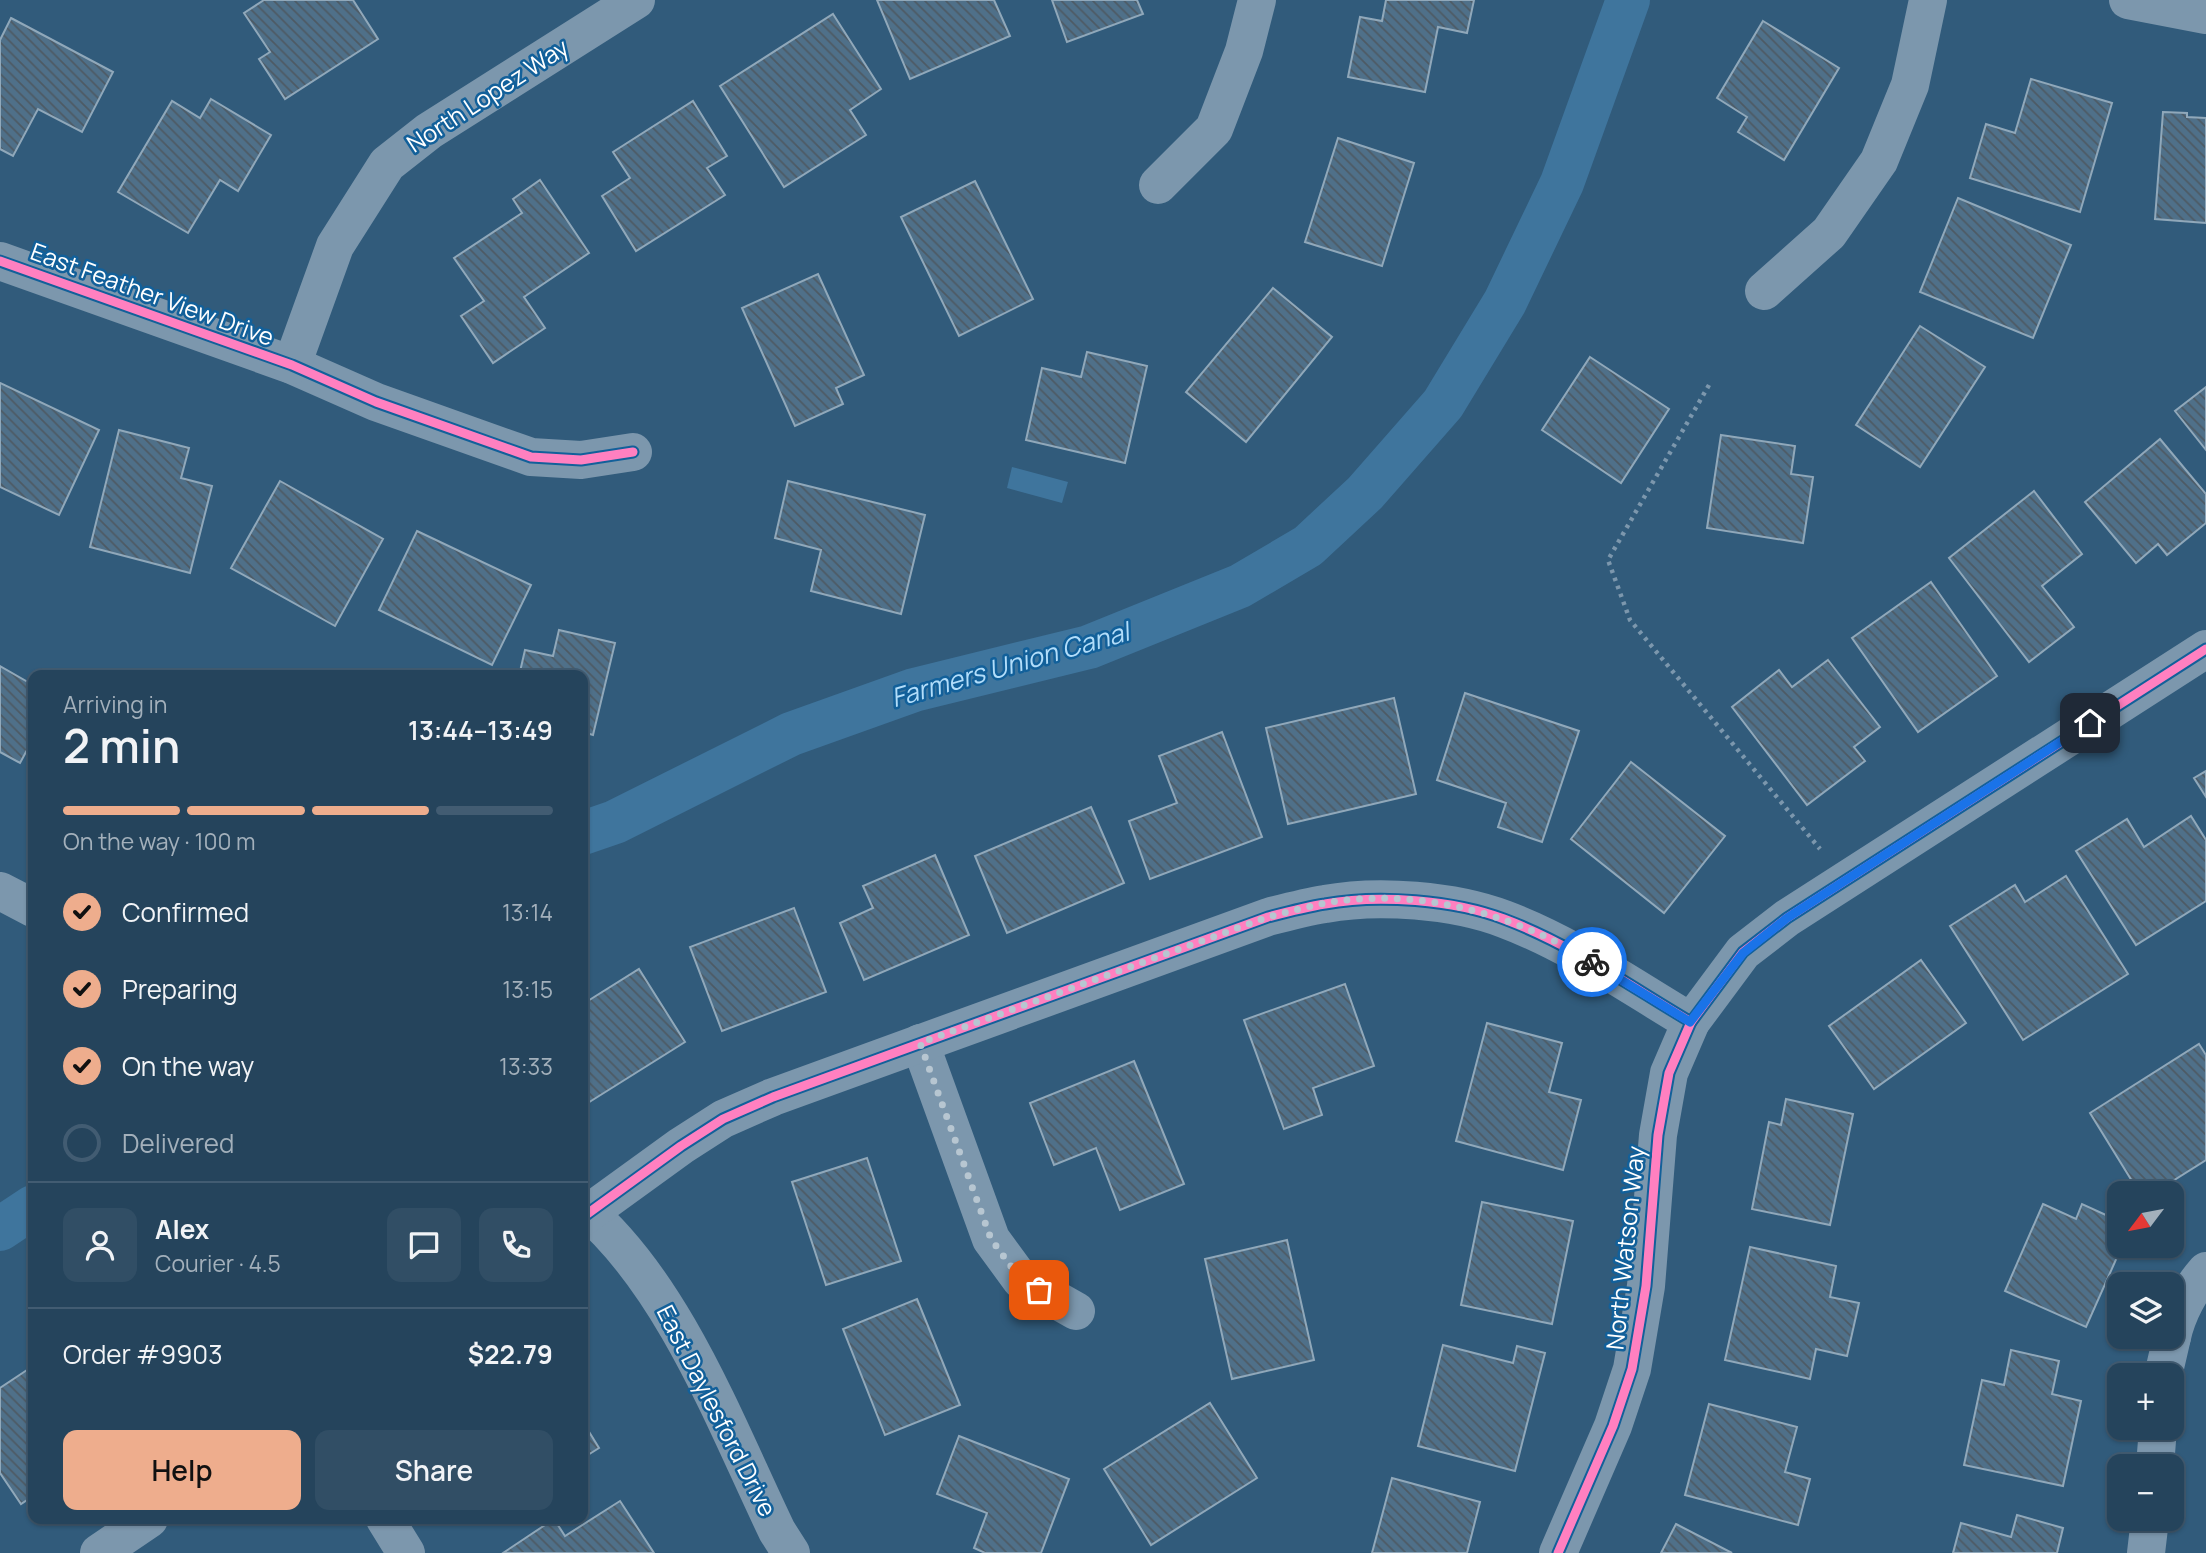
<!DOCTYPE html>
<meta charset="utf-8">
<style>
body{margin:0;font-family:Manrope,sans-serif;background:#314e65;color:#f1f3f6;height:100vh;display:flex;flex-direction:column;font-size:26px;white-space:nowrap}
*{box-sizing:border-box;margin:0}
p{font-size:23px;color:#a3b0bb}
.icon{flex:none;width:38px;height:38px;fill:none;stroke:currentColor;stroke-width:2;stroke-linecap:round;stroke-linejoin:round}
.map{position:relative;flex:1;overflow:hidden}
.panel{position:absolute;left:28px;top:670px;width:560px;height:854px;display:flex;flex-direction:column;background:#25445c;border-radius:14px;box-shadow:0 2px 5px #0004,0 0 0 2px #425c72}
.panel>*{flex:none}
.needle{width:46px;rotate:238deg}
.fabs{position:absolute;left:2107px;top:1181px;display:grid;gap:14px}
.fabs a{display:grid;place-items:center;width:77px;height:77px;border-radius:14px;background:#25445c;box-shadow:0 2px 5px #0004,0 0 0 2px #425c72;font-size:35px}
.pin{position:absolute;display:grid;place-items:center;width:60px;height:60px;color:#fff;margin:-30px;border-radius:14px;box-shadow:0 4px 10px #0006}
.courier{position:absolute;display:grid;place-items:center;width:70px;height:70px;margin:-35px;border:5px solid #1a73e8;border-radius:50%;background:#fff;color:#222;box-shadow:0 2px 9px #0007}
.headline em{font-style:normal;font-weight:600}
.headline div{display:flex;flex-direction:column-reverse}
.headline{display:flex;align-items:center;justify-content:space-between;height:119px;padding:0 35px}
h1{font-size:46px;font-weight:600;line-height:52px}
.bar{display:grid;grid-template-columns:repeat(4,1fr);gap:10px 7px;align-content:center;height:84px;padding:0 35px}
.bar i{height:9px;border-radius:5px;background:#425c72}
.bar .active{background:#eead8d}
.bar p{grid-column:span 4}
.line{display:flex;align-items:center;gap:18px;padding:0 35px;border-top:2px solid #425c72}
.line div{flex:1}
.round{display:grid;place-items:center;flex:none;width:74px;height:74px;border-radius:14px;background:#314e65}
ol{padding:0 35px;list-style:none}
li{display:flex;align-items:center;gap:21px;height:77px}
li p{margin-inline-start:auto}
li .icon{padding:7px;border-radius:50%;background:#eead8d;color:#111;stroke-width:4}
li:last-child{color:#a3b0bb}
li i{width:38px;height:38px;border:4px solid #425c72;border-radius:50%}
.cta{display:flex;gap:14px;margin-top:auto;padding:14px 35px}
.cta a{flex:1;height:80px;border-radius:14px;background:#eead8d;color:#111;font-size:28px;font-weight:600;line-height:80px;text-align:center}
.cta a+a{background:#314e65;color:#f1f3f6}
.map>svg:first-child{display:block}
.water{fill:#3f759d}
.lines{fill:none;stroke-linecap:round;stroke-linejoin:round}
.canal{stroke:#3f759d;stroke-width:44}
.building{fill:url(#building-back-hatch);stroke:#90a8ba;stroke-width:2}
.path{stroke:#7c97ad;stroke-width:4.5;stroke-dasharray:3.5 5;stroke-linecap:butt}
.minor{stroke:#7c97ad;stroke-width:38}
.cycleway-casing{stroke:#12609a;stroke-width:13}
.cycleway{stroke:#ff80c0;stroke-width:9}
.done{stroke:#b7c6d1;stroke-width:7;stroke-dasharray:0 12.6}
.route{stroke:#1a73e8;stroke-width:9}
.labels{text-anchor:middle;stroke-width:5;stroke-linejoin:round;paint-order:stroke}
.street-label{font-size:24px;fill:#fff;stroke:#12609a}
.water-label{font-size:26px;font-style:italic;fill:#b2ddfa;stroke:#12609a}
</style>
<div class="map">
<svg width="2206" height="1553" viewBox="0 0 2206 1553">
<defs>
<pattern id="building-back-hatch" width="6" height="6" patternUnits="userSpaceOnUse" patternTransform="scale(1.75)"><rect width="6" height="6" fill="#4f7089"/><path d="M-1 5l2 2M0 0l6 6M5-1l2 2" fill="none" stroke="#4d5a64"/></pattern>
</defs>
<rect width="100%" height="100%" fill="#315b7b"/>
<polygon class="water" points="1012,467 1068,482 1062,503 1007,488"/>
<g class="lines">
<g class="canal">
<polyline points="583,833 615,822 791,734 914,690 1089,647 1240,586 1308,546 1365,493 1443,404 1505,302 1562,183 1628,0"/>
<polyline points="0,1229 33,1207"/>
</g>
</g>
<g class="building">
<polygon points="264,0 353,0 378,39 285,99 259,59 270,52 244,13"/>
<polygon points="877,0 994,0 1010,36 910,79"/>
<polygon points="1052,0 1137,0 1143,14 1067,42"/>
<polygon points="1386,0 1474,0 1467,33 1438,27 1425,92 1348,77 1360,17 1382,21"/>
<polygon points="833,14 881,89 850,110 866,135 784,187 720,86"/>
<polygon points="11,18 113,72 82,132 38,109 13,156 0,149 0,40"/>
<polygon points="1763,21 1839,68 1784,160 1738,132 1747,117 1717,98"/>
<polygon points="2031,79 2112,103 2080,212 1970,178 1986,124 2015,133"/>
<polygon points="211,99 271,135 238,191 220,180 188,233 118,192 172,101 200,118"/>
<polygon points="693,101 727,156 707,168 725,195 636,251 602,196 630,178 613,152"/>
<polygon points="2163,112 2187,113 2187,117 2206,118 2206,223 2155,219"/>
<polygon points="1338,138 1414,163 1382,266 1305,242"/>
<polygon points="540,180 589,253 524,297 545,328 493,363 461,316 484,301 454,258 522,213 513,199"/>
<polygon points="975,181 1033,299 959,336 901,217"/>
<polygon points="1958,198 2071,245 2033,338 1920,292"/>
<polygon points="818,274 864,375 836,388 843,404 795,426 742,308"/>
<polygon points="1273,288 1332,337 1246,442 1186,392"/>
<polygon points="1920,326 1985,367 1920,467 1856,425"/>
<polygon points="1087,352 1147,366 1125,463 1026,440 1042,368 1081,377"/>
<polygon points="1590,357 1669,409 1621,483 1542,430"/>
<polygon points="0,383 99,430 59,515 0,487"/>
<polygon points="2206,387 2206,450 2175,411"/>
<polygon points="119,430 189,448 181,478 212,486 190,573 90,547"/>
<polygon points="1721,435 1795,446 1791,474 1813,477 1803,543 1707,528"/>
<polygon points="2160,439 2206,494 2206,523 2167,555 2158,544 2136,563 2085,502"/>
<polygon points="280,481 383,539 335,626 231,568"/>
<polygon points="788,481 925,515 901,614 811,591 821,550 775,538"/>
<polygon points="2034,491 2082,554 2042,586 2074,627 2029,662 1949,558"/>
<polygon points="417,531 531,585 492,665 379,610"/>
<polygon points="1931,582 1997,676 1918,732 1852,638"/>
<polygon points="559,630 615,643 593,735 583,732 583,676 519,676 525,650 553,656"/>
<polygon points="1828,660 1880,727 1854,747 1865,761 1807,805 1732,707 1779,670 1792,687"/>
<polygon points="0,666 33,685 33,739 20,763 0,752"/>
<polygon points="1465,693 1579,731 1542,842 1498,827 1506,803 1437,780"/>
<polygon points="1394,698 1416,794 1288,824 1266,728"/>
<polygon points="1222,732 1262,837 1150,879 1129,821 1177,803 1159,756"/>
<polygon points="1631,762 1725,836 1664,913 1571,839"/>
<polygon points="2206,771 2206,797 2194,778"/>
<polygon points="1091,807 1124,883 1007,933 975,856"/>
<polygon points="2191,816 2206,840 2206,901 2136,945 2076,851 2127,819 2144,847"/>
<polygon points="935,855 969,935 864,980 840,923 873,908 863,886"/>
<polygon points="2066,876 2128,974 2023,1040 1950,926 2015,885 2025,902"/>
<polygon points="794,908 826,992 722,1031 690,947"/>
<polygon points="1921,960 1966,1023 1874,1089 1829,1026"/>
<polygon points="639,969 685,1042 583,1106 583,1004"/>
<polygon points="1345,984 1374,1066 1313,1088 1322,1115 1284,1129 1244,1020"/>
<polygon points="1487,1023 1562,1043 1549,1092 1581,1100 1563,1170 1456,1141"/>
<polygon points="2199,1044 2206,1055 2206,1160 2152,1194 2140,1194 2090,1113"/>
<polygon points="1134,1061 1184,1184 1120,1210 1096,1148 1054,1165 1030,1103"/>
<polygon points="1786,1099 1853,1114 1830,1225 1752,1209 1769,1122 1781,1125"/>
<polygon points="867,1158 901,1261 826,1285 792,1182"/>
<polygon points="1482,1202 1573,1221 1552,1324 1461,1305"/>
<polygon points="2043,1204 2076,1219 2082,1204 2119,1221 2119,1246 2122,1246 2086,1327 2005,1291"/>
<polygon points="1287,1240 1314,1360 1232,1379 1205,1259"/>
<polygon points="1750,1247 1836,1266 1830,1297 1859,1303 1847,1356 1816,1349 1810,1379 1725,1360"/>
<polygon points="917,1299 960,1405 885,1435 843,1329"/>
<polygon points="1443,1345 1513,1363 1517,1346 1545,1353 1515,1471 1418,1446"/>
<polygon points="2011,1350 2059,1361 2052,1394 2081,1401 2063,1486 1964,1465 1982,1380 2004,1385"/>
<polygon points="33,1366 33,1496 21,1504 0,1473 0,1388"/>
<polygon points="1210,1403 1257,1478 1151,1545 1104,1469"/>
<polygon points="1709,1404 1797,1427 1785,1472 1810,1479 1798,1525 1685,1495"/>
<polygon points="583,1422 599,1448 583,1458"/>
<polygon points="959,1436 1069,1479 1041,1553 985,1553 974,1548 987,1513 937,1494"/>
<polygon points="1392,1478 1480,1502 1467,1553 1372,1553"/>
<polygon points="620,1501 654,1553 503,1553 554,1519 565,1536"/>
<polygon points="2017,1515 2063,1528 2057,1553 1953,1553 1961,1523 2011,1537"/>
<polygon points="1676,1524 1732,1553 1661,1553"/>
</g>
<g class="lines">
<polyline class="path" points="1709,385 1608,560 1630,620 1820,849"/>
<g class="minor">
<polyline points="2128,0 2206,15"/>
<polyline points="1158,185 1214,129 1244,51 1257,0"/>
<polyline points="0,261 292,365 376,402 531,457 581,460 633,452"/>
<polyline points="1764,291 1829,233 1879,161 1910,85 1928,0"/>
<polyline points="292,365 335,246 387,164 429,131 636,0"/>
<polyline points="0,891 33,908"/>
<polyline points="920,1043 991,1239 1021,1280 1076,1311"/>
<path d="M 583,1208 C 674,1285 726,1425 777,1531 L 791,1553"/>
<path d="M 583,1217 L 681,1146 L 723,1119 L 773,1097 L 1268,917 C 1287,912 1306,907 1325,904 C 1378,894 1454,900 1504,919 C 1571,944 1630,986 1691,1022"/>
<path d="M 2172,1337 C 2177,1314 2190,1289 2206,1271"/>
<polyline points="2163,1376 2172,1337"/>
<polyline points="2155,1466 2158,1428"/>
<polyline points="385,1519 406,1553"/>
<polyline points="99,1553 149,1519"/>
<polyline points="1558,1553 1613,1426 1632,1369 1646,1286 1658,1135 1669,1073 1691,1022 1743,952 1787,918 2206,649"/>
<polyline points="2146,1553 2150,1519"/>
</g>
<g class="cycleway-casing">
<g id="cycleway">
<polyline points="0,261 292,365 376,402 531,457 581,460 633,452"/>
<path d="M 583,1217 L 681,1146 L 723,1119 L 773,1097 L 1268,917 C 1287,912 1306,907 1325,904 C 1378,894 1454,900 1504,919 C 1571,944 1630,986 1691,1022"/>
<polyline points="1558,1553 1613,1426 1632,1369 1646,1286 1658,1135 1669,1073 1691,1022 1743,952 1787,918 2206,649"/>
</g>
</g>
<use href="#cycleway" class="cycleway"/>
</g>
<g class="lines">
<path class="done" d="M 1039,1290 L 1021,1280 L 991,1239 L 920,1043 L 1268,917 C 1287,912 1306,907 1325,903 C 1416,887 1514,913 1592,962"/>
<polyline class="route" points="1592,962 1690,1022 1743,953 1787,918 2090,723"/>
</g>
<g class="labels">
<g class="street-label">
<text transform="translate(488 96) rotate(-33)" y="8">North Lopez Way</text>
<text transform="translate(152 295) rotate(20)" y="8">East Feather View Drive</text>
<text transform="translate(1626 1248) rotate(-84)" y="8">North Watson Way</text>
<text transform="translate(716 1411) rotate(63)" y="8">East Daylesford Drive</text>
</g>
<g class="water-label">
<text transform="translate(1010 665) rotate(-16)" y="9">Farmers Union Canal</text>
</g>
</g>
</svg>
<div class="fabs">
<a><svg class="needle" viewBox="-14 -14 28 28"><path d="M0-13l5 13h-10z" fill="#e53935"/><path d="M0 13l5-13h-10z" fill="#a3b0bb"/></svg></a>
<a><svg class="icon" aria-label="layers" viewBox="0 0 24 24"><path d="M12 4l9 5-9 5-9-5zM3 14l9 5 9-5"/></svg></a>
<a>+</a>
<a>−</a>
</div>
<div class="pin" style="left:1039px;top:1290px;background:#ea580c"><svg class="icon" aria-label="bag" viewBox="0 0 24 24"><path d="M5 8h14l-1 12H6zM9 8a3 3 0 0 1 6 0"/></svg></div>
<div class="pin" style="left:2090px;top:723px;background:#1f2937"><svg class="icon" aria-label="home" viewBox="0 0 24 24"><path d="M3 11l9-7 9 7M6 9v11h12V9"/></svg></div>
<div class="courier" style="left:1592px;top:962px"><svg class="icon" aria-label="bike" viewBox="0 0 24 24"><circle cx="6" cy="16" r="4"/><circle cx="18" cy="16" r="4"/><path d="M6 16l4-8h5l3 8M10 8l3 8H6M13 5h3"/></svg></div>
<section class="panel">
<div class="headline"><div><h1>2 min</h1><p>Arriving in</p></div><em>13:44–13:49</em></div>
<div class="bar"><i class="active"></i><i class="active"></i><i class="active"></i><i></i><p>On the way · 100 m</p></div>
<ol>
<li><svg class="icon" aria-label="check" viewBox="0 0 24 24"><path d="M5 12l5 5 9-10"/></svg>Confirmed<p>13:14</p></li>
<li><svg class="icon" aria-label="check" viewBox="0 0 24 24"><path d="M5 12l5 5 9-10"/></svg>Preparing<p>13:15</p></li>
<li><svg class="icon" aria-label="check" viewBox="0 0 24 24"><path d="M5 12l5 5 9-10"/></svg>On the way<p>13:33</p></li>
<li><i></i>Delivered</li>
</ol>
<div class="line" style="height:126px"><a class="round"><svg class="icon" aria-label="person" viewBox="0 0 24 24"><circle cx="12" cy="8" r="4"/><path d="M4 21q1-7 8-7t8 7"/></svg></a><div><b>Alex</b><p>Courier · 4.5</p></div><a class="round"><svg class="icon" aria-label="chat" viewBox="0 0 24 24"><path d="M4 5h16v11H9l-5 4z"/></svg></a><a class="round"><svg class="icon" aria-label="phone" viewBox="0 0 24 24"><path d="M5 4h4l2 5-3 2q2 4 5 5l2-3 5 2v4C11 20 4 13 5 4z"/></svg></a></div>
<div class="line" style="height:91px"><div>Order #9903</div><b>$22.79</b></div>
<div class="cta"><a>Help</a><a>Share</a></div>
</section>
</div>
